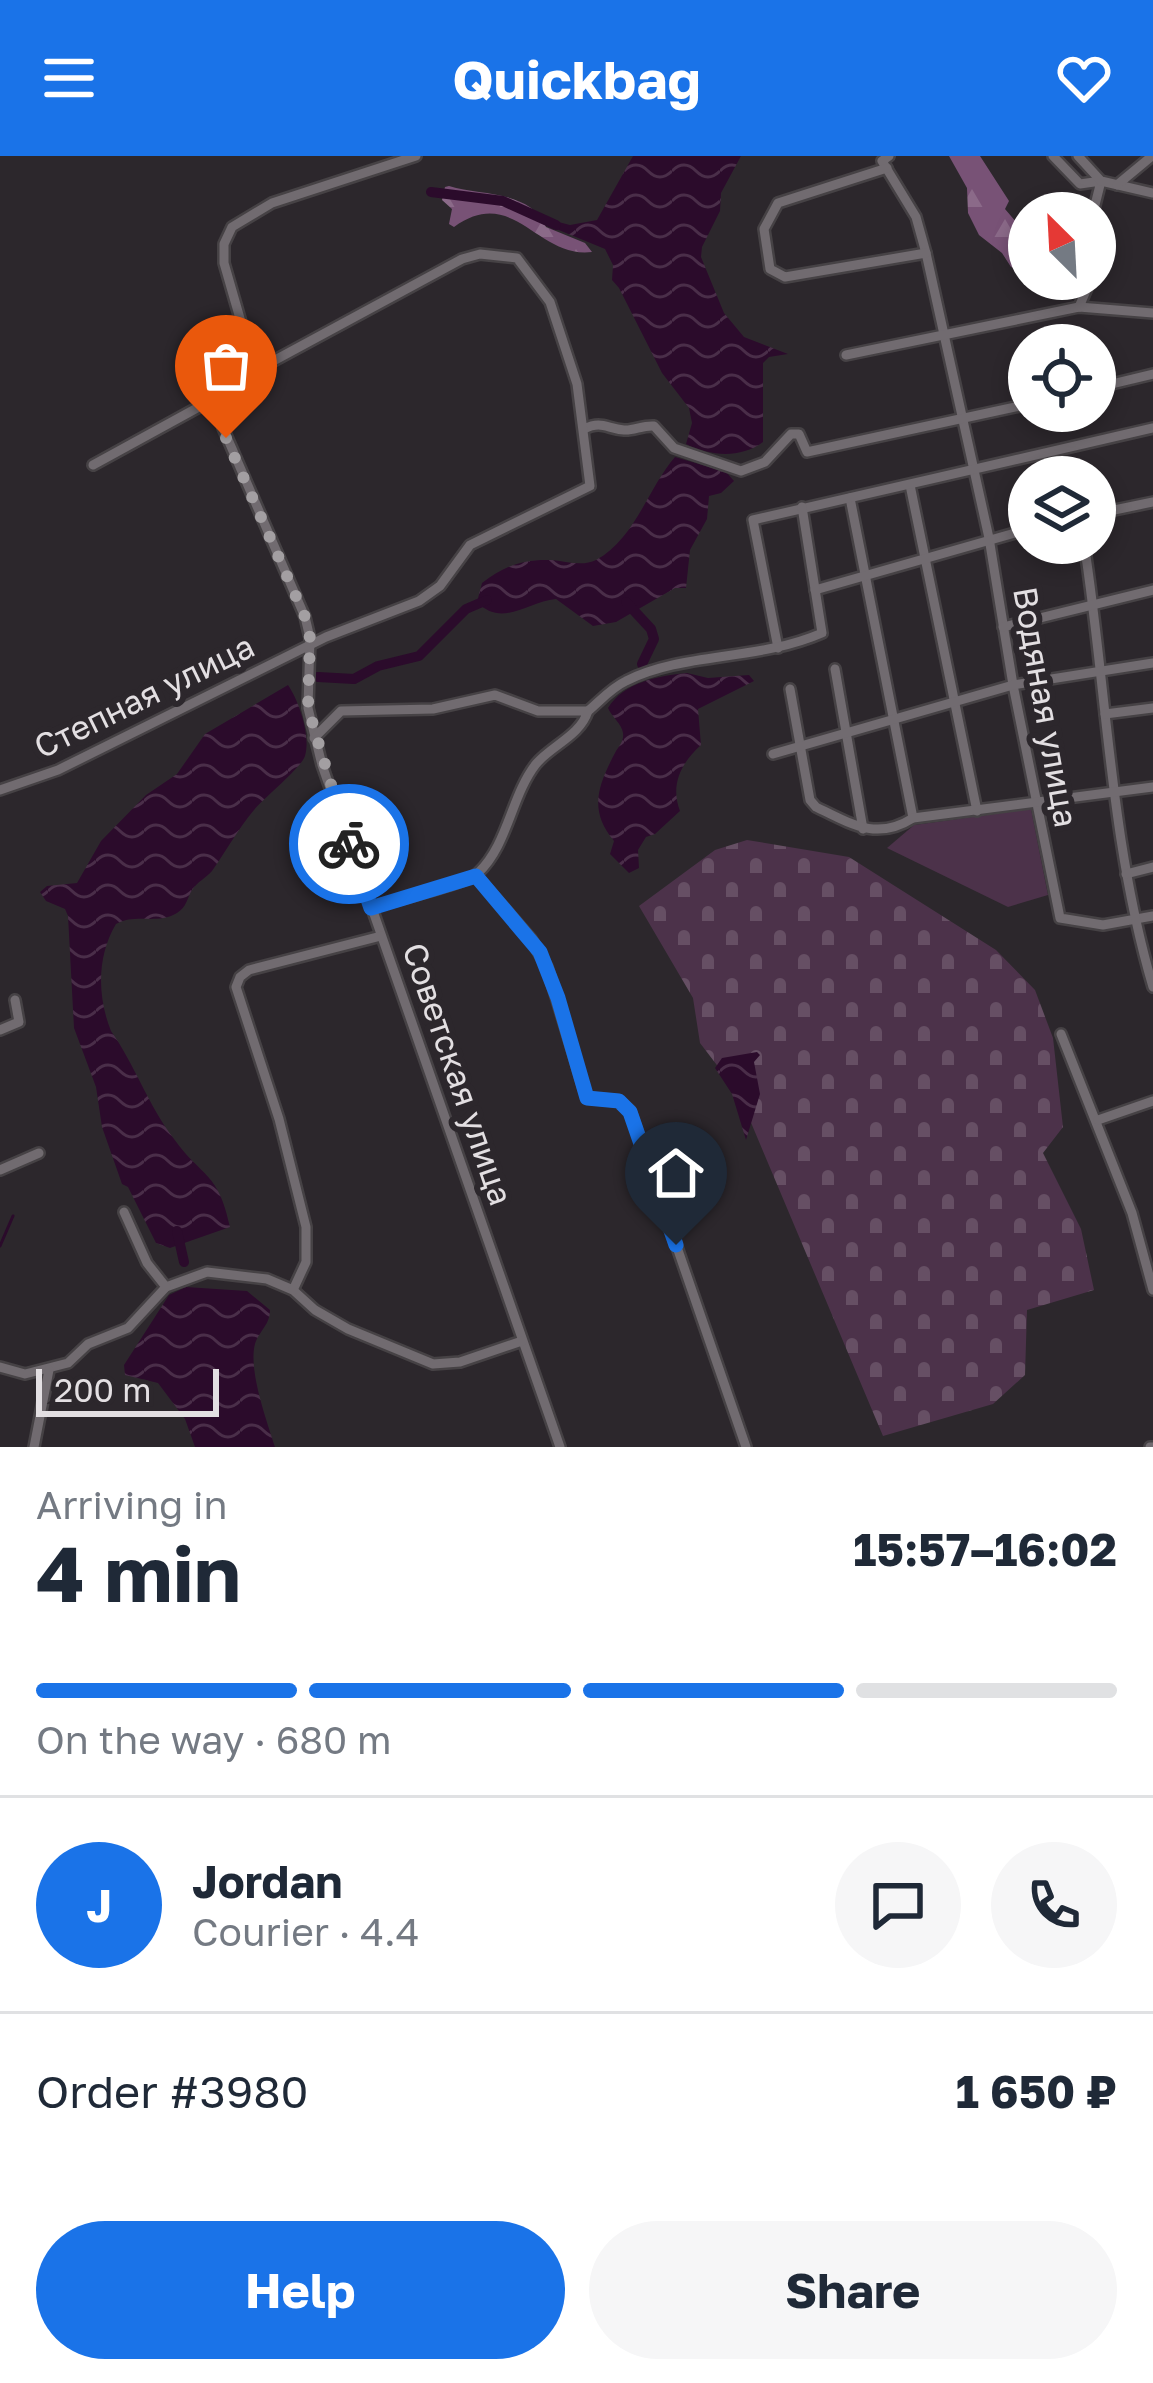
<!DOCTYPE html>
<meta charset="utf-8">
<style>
body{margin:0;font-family:"Golos Text",sans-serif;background:#f6f6f7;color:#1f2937;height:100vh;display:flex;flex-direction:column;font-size:45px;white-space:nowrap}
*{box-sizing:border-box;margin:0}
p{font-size:39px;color:#747a83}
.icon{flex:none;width:66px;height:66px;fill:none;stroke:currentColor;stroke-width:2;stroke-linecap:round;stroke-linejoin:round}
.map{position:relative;height:1291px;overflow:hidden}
.panel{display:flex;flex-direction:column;background:#fff;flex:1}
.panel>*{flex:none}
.needle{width:78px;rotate:336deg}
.controls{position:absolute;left:1008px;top:36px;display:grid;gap:24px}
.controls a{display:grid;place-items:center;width:108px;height:108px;border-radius:50%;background:#fff;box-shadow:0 6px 18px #0003;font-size:60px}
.scale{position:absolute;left:36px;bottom:30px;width:183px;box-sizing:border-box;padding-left:12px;border:6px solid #e3dfe2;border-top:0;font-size:33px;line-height:42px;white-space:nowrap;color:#e3dfe2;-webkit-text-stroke:9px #2c272c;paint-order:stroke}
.pin{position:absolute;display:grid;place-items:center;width:102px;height:102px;color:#fff;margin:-123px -51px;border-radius:50% 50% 50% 0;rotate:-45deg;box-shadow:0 0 12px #0007}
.pin .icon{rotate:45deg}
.courier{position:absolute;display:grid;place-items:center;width:120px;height:120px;margin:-60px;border:9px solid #1a73e8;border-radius:50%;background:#fff;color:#222;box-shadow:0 3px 15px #0007}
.summary em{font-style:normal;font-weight:700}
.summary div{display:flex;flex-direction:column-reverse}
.summary{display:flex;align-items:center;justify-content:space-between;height:204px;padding:0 36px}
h1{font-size:78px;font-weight:700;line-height:90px}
.bar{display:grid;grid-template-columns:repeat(4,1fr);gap:18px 12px;align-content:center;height:144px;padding:0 36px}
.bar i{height:15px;border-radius:9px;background:#e0e1e3}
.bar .active{background:#1a73e8}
.bar p{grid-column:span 4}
.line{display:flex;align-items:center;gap:30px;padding:0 36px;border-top:3px solid #e0e1e3}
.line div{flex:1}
.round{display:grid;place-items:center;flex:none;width:126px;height:126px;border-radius:63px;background:#f6f6f7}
.button{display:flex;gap:24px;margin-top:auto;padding:24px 36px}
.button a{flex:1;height:138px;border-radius:72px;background:#1a73e8;color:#fff;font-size:48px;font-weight:700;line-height:138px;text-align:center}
.button a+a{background:#f6f6f7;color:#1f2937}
header{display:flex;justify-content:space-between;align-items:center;height:156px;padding:0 36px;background:#1a73e8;color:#fff;font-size:54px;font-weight:700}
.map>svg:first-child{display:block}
.grass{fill:#4c324a}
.forest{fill:url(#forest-firs)}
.cemetery{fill:url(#cemetery-stones)}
.water{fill:url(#water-waves)}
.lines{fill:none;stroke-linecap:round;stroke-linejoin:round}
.stream{stroke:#2b0b2b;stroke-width:3}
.river{stroke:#2b0b2b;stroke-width:10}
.minor-casing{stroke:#464245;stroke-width:14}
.minor{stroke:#716b70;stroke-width:9}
.done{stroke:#a39fa2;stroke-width:12;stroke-dasharray:0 21.6}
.route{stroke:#1a73e8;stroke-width:15}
.labels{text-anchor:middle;stroke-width:12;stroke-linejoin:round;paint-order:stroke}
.street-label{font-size:33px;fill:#e3dfe2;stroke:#2c272c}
</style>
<header><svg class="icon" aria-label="menu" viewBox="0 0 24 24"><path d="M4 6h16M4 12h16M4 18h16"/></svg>Quickbag<svg class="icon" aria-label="heart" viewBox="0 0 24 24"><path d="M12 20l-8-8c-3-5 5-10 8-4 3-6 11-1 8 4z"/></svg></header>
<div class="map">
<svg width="1153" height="1291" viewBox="0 0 1153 1291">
<defs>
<pattern id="forest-firs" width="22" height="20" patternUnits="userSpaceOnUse" patternTransform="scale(3)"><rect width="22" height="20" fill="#785276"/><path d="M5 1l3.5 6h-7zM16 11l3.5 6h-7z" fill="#8b6a89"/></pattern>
<pattern id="cemetery-stones" width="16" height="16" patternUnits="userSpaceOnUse" patternTransform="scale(3)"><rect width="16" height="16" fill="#4c324a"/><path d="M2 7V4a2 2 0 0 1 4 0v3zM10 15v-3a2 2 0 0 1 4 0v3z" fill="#664f64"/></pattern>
<pattern id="water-waves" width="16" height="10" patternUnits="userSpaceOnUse" patternTransform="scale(3)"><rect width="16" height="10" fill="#2b0b2b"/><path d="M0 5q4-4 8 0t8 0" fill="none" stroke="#4a2e49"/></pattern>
</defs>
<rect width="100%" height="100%" fill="#2c272c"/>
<polygon class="grass" points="1031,653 1048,739 1008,751 887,692 914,669"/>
<g class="forest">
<polygon points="949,0 980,0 1009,45 1005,53 1029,81 1029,116 1011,111 1002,97 979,79 968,57 967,32"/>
<path d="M 449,30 C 482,40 530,34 546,71 L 585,87 L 592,96 C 537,103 514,28 454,71 L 449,68 L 452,53 L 442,44 L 445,31 Z"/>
</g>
<polygon class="cemetery" points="747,684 849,701 996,794 1035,834 1053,882 1063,971 1043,997 1081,1073 1094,1134 1027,1154 1025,1219 993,1248 883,1280 739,938 700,887 693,842 639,750 715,694"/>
<g class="water">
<path d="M 633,0 L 741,0 L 721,37 L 720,55 L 702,91 L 701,101 L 724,157 L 744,181 L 788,198 L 769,201 L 763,207 L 763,286 C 740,303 710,300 686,288 L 692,267 L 689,252 L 662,217 L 619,132 L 612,124 L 613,109 L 605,93 L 549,70 L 551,64 L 570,69 L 597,64 Z"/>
<path d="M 675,301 L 726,316 L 734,325 L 721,337 L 709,340 L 707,363 L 690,394 L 686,432 L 675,432 L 616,466 L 593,470 L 556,443 C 527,446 502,472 477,446 L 482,427 C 504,410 523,403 551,404 C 566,405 582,411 596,404 C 635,383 648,332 675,301 Z"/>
<path d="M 687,517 L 708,522 L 749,519 L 754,525 L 698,553 L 701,589 C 681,607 670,629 680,655 L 655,678 L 646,681 L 638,694 L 639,712 L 629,717 L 610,698 L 614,685 C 588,654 598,629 616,595 C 620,589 624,584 623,577 C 622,568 611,560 608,552 C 624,526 658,520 687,517 Z"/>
<path d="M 288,529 C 299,545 311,580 305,600 C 301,612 265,641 254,654 C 238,673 226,695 212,715 C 206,722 197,726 192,734 C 187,742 187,751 177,757 C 157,769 136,757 116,768 C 97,800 97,840 111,875 C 135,909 148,949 174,983 C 203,1023 218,1015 230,1071 L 170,1092 L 156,1087 L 128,1031 L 122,1028 L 102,971 L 96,931 L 74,872 L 68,760 L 65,753 L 46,745 L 40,736 L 47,730 L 77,727 L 101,685 L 146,639 L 177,618 L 205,578 Z"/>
<polygon points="757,896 760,899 754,906 760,938 746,984 732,938 715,912 722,902"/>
<path d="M 186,1131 L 247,1135 L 270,1154 C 270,1169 259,1175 255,1188 C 248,1214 267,1265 275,1291 L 195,1291 L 185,1263 L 158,1227 L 125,1219 L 124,1209 L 169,1139 Z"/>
</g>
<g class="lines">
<polyline class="stream" points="0,1090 13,1060"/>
<g class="river">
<polyline points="431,36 503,45 556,69"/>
<polyline points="626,446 651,473 654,483 642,508"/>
<polyline points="318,521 354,523 378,510 419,500 466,453 487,444"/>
<polyline points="177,1075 184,1106"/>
</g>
<g class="minor-casing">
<g id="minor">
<path d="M 416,0 L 272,47 L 232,71 L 224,88 L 224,107 L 254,211 C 246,234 223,244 223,272 L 305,461 L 310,482 L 308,552 L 322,609 L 560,1291"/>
<polyline points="889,0 882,5 916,61 926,97 989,382 1013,529 1060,762 1103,769 1153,760"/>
<polyline points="1053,0 1080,28 1101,25 1093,57"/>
<polyline points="1078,0 1101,25 1153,37"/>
<polyline points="887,12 778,47 764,73 770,113 785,121 926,97"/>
<polyline points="1117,29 1152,0"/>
<polyline points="1079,151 1091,123"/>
<polyline points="846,199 1079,151 1153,157"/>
<polyline points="1095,232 1153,218"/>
<path d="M 584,273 C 602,264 607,273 624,274 C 633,275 643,269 654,270 L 674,292 L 741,315 L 765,306 L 791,278 L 799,278 L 807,296 L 1029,248"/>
<polyline points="93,309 208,246 227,248"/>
<polyline points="910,329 977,655"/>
<polyline points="850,342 913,662"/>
<polyline points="1095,358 1153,346"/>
<path d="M 1084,387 C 1107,535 1110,686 1153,831"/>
<polyline points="815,434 1029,373"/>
<polyline points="1003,471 1153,434"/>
<polyline points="778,492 753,364 1153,272"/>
<polyline points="835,513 863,673"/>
<path d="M 790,533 L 810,644 L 816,651 C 851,668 877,685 913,662 L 1153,631"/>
<path d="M 588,555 C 600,545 611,532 626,525 C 683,496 758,505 822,477 L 802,351"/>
<polyline points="1105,558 1153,552"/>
<path d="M 314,582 L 341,555 L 433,553 L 495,539 L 538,555 L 588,555 C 580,580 552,589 536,608 C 511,640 508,689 478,717 C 466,728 392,744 371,752"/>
<polyline points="773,598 1013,529 1153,507"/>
<polyline points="0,634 58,614 326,481 419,445 440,430 470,389 590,330 577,228 550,146 517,102 480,98 462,103 253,216"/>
<polyline points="1126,718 1153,711"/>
<polyline points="476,720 531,783 547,811 587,942 619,945 630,955 746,1291"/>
<polyline points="0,874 19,866 15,844"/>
<polyline points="1061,878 1132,1057 1153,1134"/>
<polyline points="1098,964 1153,945"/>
<polyline points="0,1014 39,997"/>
<polyline points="166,1131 207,1116 267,1123 293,1134 315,1154 348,1173 433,1208 460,1206 522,1185"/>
<polyline points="293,1134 306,1106 306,1071 279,963 236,831 240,821 249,814 381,780"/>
<polyline points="0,1211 25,1218 68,1207 88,1188 128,1172 166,1131 147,1107 124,1056"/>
<polyline points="34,1291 49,1214"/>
<polyline points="1150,1291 1153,1291"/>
</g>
</g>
<use href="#minor" class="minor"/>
</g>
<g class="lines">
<polyline class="done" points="226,282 305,461 310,482 308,552 349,688"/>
<polyline class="route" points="349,688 371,752 476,720 540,796 558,842 587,942 619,945 630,956 676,1089"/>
</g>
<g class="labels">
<g class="street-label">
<text transform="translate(144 540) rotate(-26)" y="12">Степная улица</text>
<text transform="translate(1046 551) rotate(80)" y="12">Водяная улица</text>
<text transform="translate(458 918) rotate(71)" y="12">Советская улица</text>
</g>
</g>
</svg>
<div class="controls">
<a><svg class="needle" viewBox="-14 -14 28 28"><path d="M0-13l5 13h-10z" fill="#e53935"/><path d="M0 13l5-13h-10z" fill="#747a83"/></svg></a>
<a><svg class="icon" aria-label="locate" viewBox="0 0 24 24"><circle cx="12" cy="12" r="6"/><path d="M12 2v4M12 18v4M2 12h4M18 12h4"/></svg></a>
<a><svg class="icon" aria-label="layers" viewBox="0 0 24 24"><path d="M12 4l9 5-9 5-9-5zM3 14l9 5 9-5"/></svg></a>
</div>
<div class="scale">200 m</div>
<div class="pin" style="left:226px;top:282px;background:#ea580c"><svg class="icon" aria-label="bag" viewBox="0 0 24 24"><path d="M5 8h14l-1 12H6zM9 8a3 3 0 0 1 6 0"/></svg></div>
<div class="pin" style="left:676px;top:1089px;background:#1f2937"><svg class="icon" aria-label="home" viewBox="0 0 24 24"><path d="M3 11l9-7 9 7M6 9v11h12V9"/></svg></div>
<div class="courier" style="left:349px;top:688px"><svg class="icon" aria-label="bike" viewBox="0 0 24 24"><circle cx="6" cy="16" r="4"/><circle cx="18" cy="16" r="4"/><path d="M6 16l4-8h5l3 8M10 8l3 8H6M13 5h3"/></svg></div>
</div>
<section class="panel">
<div class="summary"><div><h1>4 min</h1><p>Arriving in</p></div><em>15:57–16:02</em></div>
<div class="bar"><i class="active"></i><i class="active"></i><i class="active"></i><i></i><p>On the way · 680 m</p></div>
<div class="line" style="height:216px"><b class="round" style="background:#1a73e8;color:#fff">J</b><div><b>Jordan</b><p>Courier · 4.4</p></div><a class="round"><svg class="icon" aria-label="chat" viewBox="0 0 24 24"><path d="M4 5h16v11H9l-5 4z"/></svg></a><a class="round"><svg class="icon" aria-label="phone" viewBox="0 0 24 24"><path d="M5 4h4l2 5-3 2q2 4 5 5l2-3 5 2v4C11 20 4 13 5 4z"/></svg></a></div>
<div class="line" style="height:156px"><div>Order #3980</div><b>1 650 ₽</b></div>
<div class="button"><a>Help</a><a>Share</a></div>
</section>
